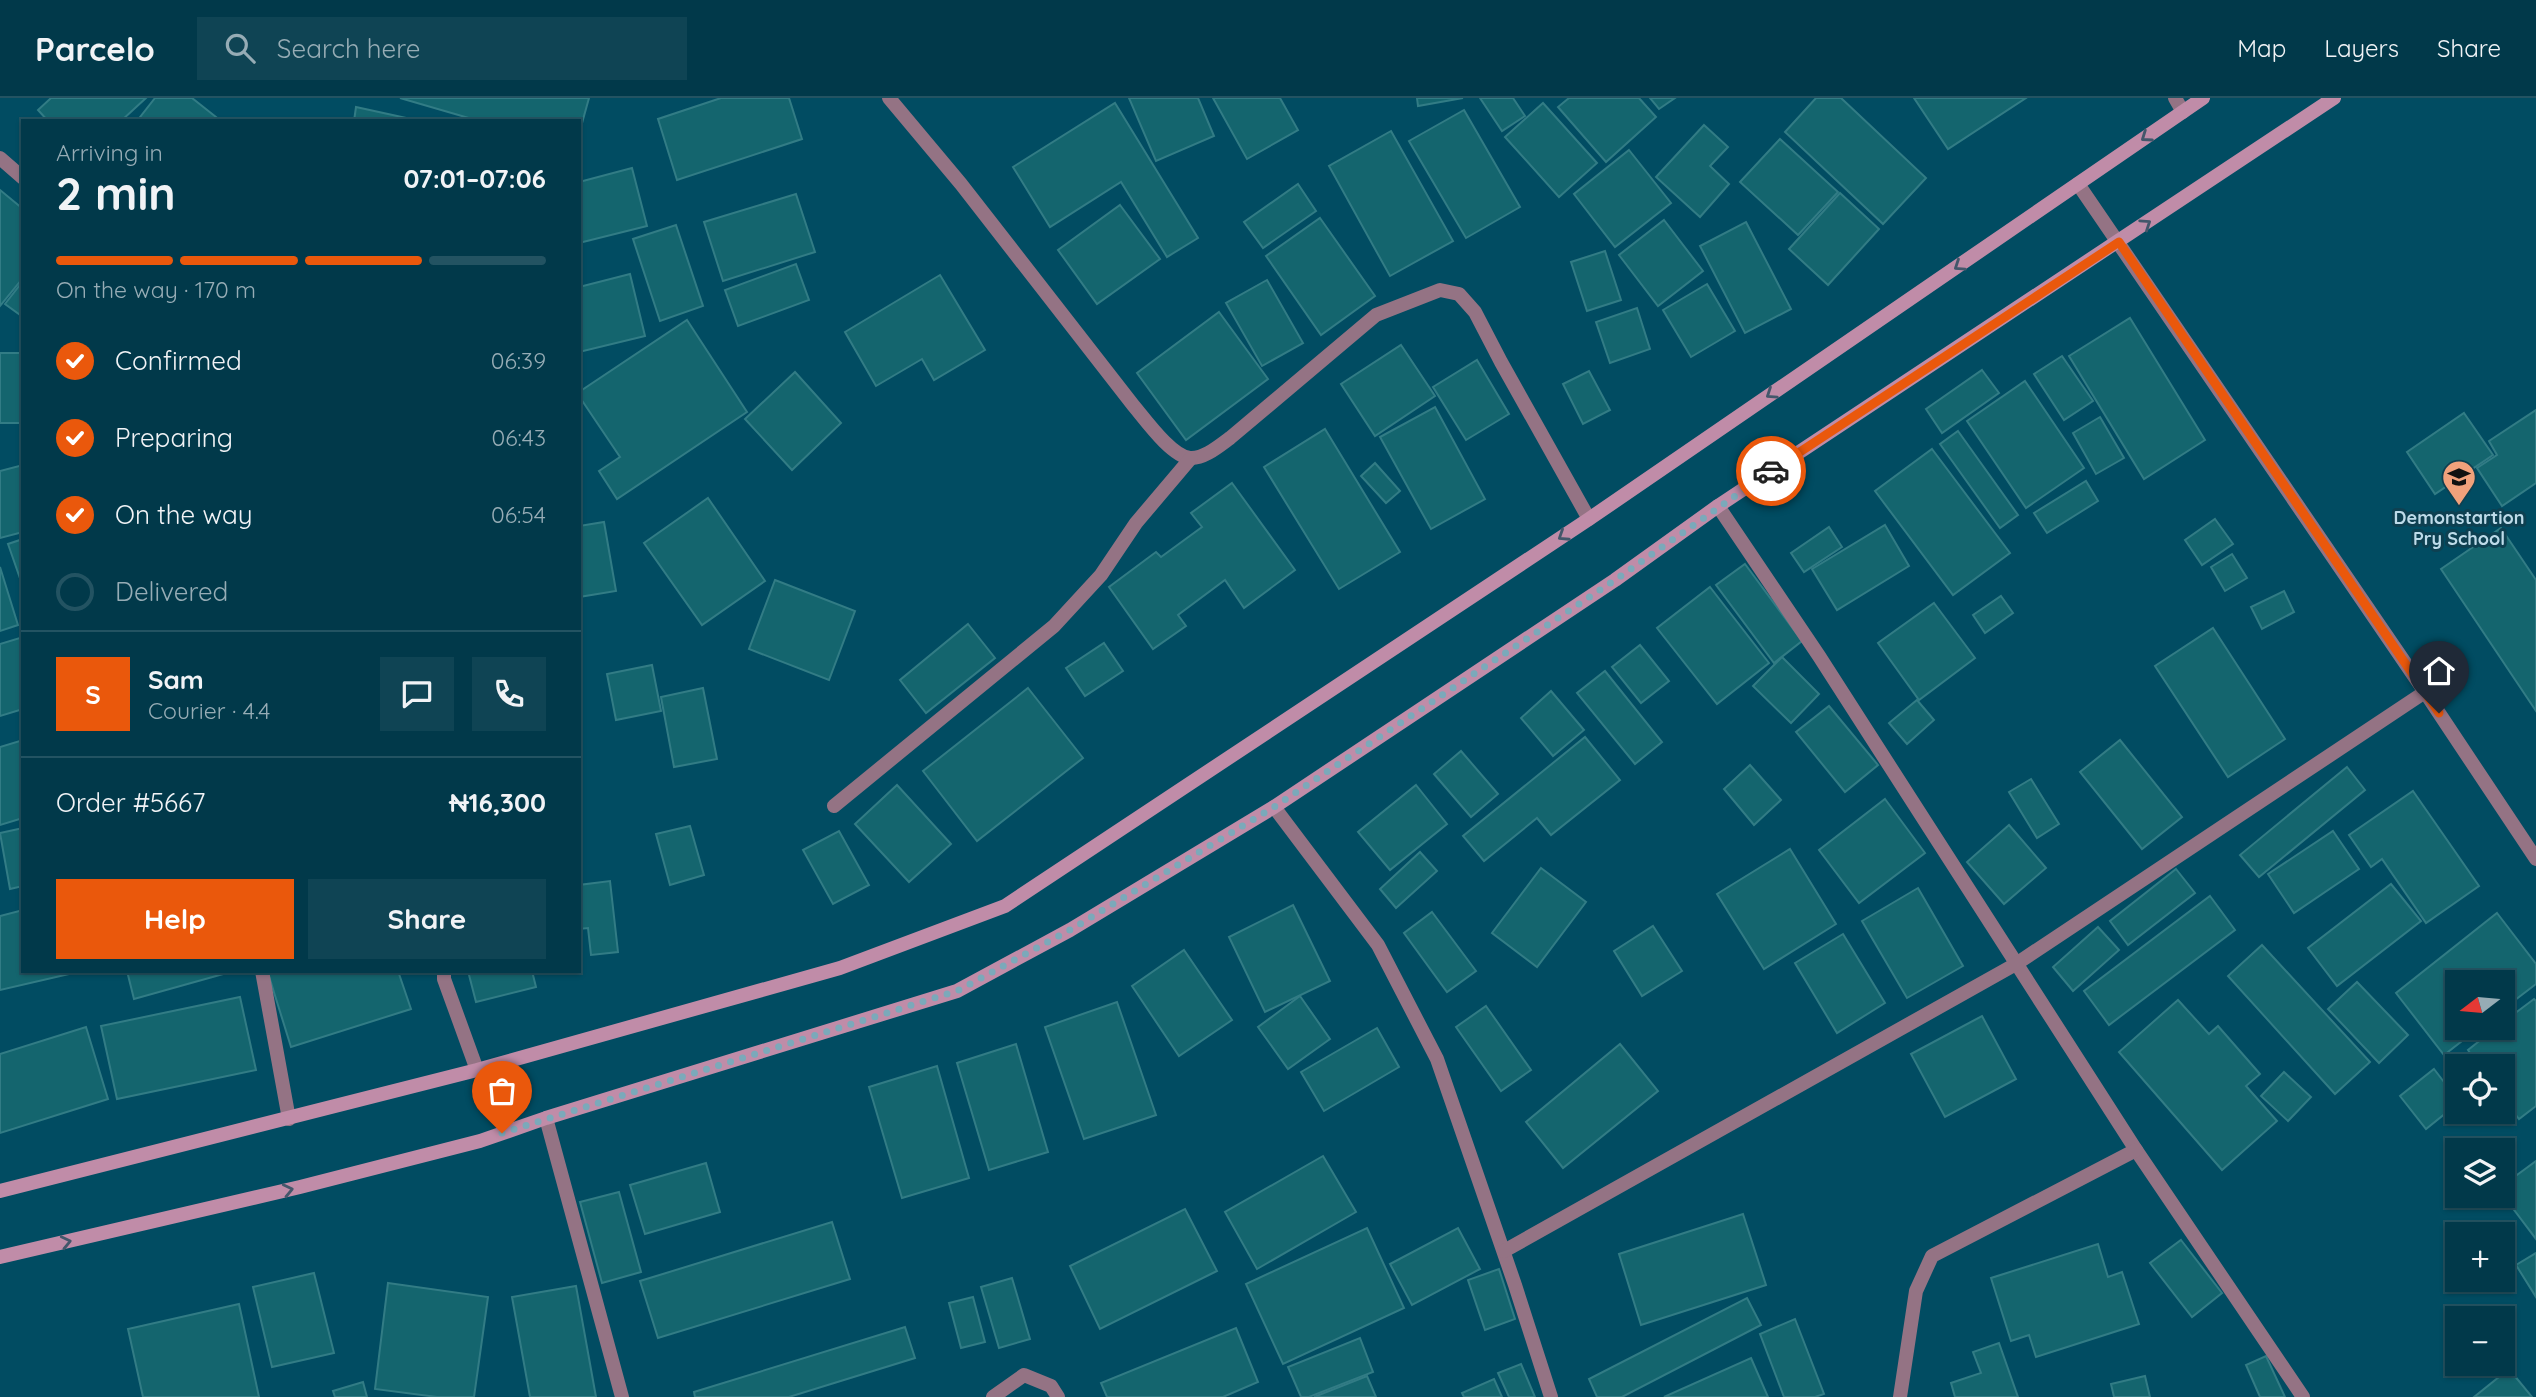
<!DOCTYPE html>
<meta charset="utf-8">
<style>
body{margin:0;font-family:Quicksand,sans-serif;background:#0f4454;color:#f1f3f6;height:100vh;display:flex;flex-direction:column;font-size:26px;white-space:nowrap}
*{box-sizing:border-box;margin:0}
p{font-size:23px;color:#96acb5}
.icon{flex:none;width:38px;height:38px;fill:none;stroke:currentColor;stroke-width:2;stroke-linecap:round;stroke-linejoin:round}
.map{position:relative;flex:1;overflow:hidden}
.details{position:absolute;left:21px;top:21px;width:560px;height:854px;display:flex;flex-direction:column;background:#01394a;border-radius:0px;box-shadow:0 2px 5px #0004,0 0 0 2px #235362}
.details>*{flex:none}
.needle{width:46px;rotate:254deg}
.tools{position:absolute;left:2445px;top:872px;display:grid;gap:14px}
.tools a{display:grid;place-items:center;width:70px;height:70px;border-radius:0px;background:#01394a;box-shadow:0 2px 5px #0004,0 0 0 2px #235362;font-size:35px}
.pin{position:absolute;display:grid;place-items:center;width:60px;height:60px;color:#fff;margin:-72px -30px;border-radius:50% 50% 50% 0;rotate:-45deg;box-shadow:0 0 7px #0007}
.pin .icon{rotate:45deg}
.courier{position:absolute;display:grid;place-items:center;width:70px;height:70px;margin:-35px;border:5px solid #ea580c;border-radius:50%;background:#fff;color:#222;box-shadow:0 2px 9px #0007}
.head em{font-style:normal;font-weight:700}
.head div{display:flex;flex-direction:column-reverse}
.head{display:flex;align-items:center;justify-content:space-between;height:119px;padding:0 35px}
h1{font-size:46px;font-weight:700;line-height:52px}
.bar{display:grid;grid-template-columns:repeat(4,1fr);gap:10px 7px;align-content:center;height:84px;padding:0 35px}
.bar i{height:9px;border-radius:5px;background:#235362}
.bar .active{background:#ea580c}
.bar p{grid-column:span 4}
.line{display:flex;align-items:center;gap:18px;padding:0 35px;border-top:2px solid #235362}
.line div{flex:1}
.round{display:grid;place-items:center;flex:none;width:74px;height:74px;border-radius:0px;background:#0f4454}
ol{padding:0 35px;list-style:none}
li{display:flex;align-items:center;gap:21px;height:77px}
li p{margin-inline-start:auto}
li .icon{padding:7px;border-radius:50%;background:#ea580c;color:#fff;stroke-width:4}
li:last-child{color:#96acb5}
li i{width:38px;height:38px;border:4px solid #235362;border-radius:50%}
.primary-button{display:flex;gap:14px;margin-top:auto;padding:14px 35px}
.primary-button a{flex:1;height:80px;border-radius:0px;background:#ea580c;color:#fff;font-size:28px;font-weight:700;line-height:80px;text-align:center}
.primary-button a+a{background:#0f4454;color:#f1f3f6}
header{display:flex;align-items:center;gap:42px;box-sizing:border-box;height:98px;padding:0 35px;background:#01394a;border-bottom:2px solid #235362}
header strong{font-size:33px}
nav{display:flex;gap:38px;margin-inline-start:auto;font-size:24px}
.search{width:490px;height:63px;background:#0f4454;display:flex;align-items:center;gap:18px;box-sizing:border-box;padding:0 24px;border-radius:0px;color:#96acb5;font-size:26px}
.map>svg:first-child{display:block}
.building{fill:#14656e;stroke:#327c85;stroke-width:2}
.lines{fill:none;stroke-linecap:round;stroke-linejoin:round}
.street{stroke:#947384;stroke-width:14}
.secondary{stroke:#c08ca8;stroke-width:14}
.oneway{stroke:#43576b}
.done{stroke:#7ba9ba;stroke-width:7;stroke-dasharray:0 12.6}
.route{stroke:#ea580c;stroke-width:9}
.labels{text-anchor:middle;stroke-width:6;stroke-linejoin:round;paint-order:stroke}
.poi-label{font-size:18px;font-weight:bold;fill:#bddbe9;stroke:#0e4051}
</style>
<header>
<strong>Parcelo</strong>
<div class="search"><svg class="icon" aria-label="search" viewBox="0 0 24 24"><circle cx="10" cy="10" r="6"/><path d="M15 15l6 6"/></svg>Search here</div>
<nav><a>Map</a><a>Layers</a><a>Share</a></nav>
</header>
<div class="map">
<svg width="2536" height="1299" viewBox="0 0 2536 1299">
<rect width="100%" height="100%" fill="#014c62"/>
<g class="building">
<polygon points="51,0 146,0 121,23 48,23 38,12"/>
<polygon points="155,0 192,0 221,23 137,23"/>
<polygon points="400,0 589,0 579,36 579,23 479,23"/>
<polygon points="721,0 789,0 802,41 677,82 658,21"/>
<polygon points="1129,0 1198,0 1214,38 1156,63"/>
<polygon points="1213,0 1280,0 1298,32 1247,61"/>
<polygon points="1417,0 1463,0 1418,8"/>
<polygon points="1480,0 1513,0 1525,18 1502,33"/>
<polygon points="1569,0 1639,0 1656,19 1606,64 1558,9"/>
<polygon points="1650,0 1675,0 1659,11"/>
<polygon points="1816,0 1841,0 1926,80 1883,126 1785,34"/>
<polygon points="1914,0 2026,0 1948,51"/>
<polygon points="1115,5 1198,140 1167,159 1121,84 1050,129 1013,69"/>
<polygon points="1543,5 1597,65 1559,99 1505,39"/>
<polygon points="356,9 420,23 354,23"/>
<polygon points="1464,12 1520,109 1466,140 1409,43"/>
<polygon points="1704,27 1728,49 1710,68 1729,86 1700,119 1656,79"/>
<polygon points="1391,33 1453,143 1390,178 1329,68"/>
<polygon points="1780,41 1838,94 1798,137 1740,84"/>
<polygon points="1629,52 1671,105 1615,149 1574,96"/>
<polygon points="632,70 647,128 579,145 579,84"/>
<polygon points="1298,86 1316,113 1263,150 1244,124"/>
<polygon points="0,92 23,111 23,180 0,208"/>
<polygon points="1840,95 1879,131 1828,187 1789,151"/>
<polygon points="796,96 815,154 723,183 704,124"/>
<polygon points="1120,107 1160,161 1097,206 1058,152"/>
<polygon points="1320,120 1375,198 1321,237 1266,158"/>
<polygon points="1664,122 1703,173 1658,208 1619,157"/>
<polygon points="1746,124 1791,211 1745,235 1700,148"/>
<polygon points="676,127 703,208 660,223 633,141"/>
<polygon points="1605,153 1621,202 1587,213 1571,164"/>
<polygon points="796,166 809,202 738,228 725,192"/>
<polygon points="630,176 645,238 579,254 579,189"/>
<polygon points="940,177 985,252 934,282 922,261 876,288 845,234"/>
<polygon points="1267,182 1303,245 1262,268 1226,205"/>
<polygon points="23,183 23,219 5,206"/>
<polygon points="1707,186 1735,233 1691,259 1663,212"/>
<polygon points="1637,210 1650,251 1610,265 1596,224"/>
<polygon points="1219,214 1268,281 1186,342 1137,275"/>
<polygon points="2130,220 2205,342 2144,381 2069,258"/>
<polygon points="687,222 747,314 617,401 599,373 620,359 579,298 579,294"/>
<polygon points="1401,247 1435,298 1375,338 1341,286"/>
<rect x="0" y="255" width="23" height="70"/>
<polygon points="2062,258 2093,303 2064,322 2034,276"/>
<polygon points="1477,262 1509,316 1466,342 1433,289"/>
<polygon points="1982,272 1999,295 1942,335 1926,311"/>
<polygon points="1589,273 1610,312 1583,326 1563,286"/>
<polygon points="795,274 841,325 792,372 745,321"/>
<polygon points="2025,283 2084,370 2026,410 1967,323"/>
<polygon points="1435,309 1485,401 1431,431 1380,339"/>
<polygon points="2536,312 2536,385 2502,408 2477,370 2497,357 2489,343"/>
<polygon points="2464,315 2493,357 2435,396 2407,354"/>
<polygon points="2100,319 2124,360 2096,376 2073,335"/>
<polygon points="1325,331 1400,454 1339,491 1264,369"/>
<polygon points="1958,333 2018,417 2000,430 1940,346"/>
<polygon points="1932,351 2010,455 1953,497 1875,393"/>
<polygon points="1375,365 1400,393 1386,405 1361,378"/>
<polygon points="23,367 23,434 0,440 0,373"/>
<polygon points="2086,383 2098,403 2047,435 2034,415"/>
<polygon points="1232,385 1295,472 1244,510 1225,482 1178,517 1186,528 1153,551 1109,489 1156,454 1161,459 1202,429 1191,415"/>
<polygon points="708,400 765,483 702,527 644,445"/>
<polygon points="2215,421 2233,446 2202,467 2185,442"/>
<polygon points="604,424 616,493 579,499 579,428"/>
<polygon points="1885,427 1909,468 1837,512 1812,471"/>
<polygon points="1829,429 1842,449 1804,474 1791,455"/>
<polygon points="2501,430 2536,482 2536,613 2441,471"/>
<polygon points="23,441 23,489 8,446"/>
<polygon points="2232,456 2247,480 2225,493 2211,469"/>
<polygon points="1745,466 1802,543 1774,565 1716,487"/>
<polygon points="0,469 18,527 0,533"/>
<polygon points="775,482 855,513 829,582 749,551"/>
<polygon points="1710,489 1769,565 1717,606 1657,530"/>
<polygon points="2284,493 2294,514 2262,531 2251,509"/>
<polygon points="2001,498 2013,515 1985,535 1973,517"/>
<polygon points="1934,505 1975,560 1919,602 1878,545"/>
<polygon points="968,526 995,560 926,615 900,582"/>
<polygon points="2213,530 2285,641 2228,679 2155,568"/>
<polygon points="23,539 23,611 0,618 0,546"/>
<polygon points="1104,545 1123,573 1085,598 1066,570"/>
<polygon points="1640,547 1669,583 1641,605 1612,569"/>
<polygon points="1782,559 1819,596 1791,625 1753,588"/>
<polygon points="652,567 661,613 616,622 607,576"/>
<polygon points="1605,573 1662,644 1635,666 1577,595"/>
<polygon points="703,590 717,661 674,669 661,599"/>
<polygon points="1028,590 1083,660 977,743 923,673"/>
<polygon points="1551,593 1584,632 1553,658 1521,620"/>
<polygon points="1917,602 1934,622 1907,646 1889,625"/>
<polygon points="1829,608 1878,667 1845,694 1796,634"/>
<polygon points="1585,639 1620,682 1551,737 1537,720 1484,763 1463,738"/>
<polygon points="23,642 23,720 0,727 0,649"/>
<polygon points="2120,642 2182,719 2142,751 2080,674"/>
<polygon points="1461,653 1498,696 1471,719 1434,676"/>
<polygon points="1750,667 1781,702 1754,727 1724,691"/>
<polygon points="2347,669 2365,692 2259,779 2240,757"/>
<polygon points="2031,681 2059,726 2037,740 2009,694"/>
<polygon points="897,687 951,746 909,784 855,726"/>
<polygon points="1416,687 1447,726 1390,772 1358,734"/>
<polygon points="2413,693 2479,788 2426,825 2382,761 2371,769 2349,737"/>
<polygon points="1885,701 1925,755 1859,805 1819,752"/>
<polygon points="2009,727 2046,770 2004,806 1967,764"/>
<polygon points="690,728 704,777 670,787 656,736"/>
<polygon points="23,730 23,788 10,791 0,735"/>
<polygon points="839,733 869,787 833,806 803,752"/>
<polygon points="2333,733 2359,771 2294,815 2268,776"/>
<polygon points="1790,751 1836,826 1764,871 1717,796"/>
<polygon points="1420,754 1437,773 1396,810 1380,791"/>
<polygon points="1541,770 1586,804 1537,869 1492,835"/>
<polygon points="2176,771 2195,795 2128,847 2110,823"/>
<polygon points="610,783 618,854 591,857 588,830 579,831 579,787"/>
<polygon points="2391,786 2421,823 2337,888 2308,850"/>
<polygon points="1918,790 1963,868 1907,900 1862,823"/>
<polygon points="2210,798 2235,832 2109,927 2084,893"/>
<polygon points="1293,807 1330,883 1265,914 1229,839"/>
<polygon points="23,812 23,873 82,873 0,892 0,818"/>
<polygon points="1432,814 1476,873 1447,894 1404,835"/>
<polygon points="2497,815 2536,866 2536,886 2502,912 2502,884 2457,884 2457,929 2480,929 2444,957 2396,895"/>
<polygon points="1653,828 1682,873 1642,898 1614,853"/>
<polygon points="2098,829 2119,852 2073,893 2053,869"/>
<polygon points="1843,836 1885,905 1837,935 1795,865"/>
<polygon points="2262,847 2370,964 2335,996 2228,878"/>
<polygon points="1184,852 1232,922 1179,958 1132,888"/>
<polygon points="127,873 234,873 134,901"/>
<polygon points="274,873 398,873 411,911 291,949 268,875"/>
<polygon points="468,873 532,873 536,889 476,904"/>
<polygon points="2357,884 2408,937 2379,965 2328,911"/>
<polygon points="1300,898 1330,941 1288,971 1258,929"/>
<polygon points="240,899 256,972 117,1001 101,928"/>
<polygon points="2534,901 2536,903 2536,1008 2519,1021 2502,999 2502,968 2465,968 2474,961 2468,952 2497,929 2502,929 2502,925"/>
<polygon points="2178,902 2209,936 2218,928 2260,976 2246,988 2277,1023 2222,1072 2119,954"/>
<polygon points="1117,904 1156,1017 1084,1041 1045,929"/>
<polygon points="1486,908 1531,972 1501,993 1456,929"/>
<polygon points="1982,918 2016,981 1945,1019 1911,956"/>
<polygon points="86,929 108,1001 0,1035 0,956"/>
<polygon points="1377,930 1399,969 1324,1013 1301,974"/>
<polygon points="1016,946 1048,1054 989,1072 957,965"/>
<polygon points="1620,946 1658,993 1563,1070 1526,1024"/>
<polygon points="937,968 969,1080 902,1100 869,989"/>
<polygon points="2434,971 2457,1001 2457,1006 2426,1031 2400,998"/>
<polygon points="2284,974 2311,999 2288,1023 2261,998"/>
<polygon points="1323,1058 1356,1114 1257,1171 1225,1114"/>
<polygon points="2536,1063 2536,1141 2502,1096 2502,1088"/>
<polygon points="706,1065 720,1114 645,1136 630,1087"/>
<polygon points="619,1094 641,1174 602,1185 580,1104"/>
<polygon points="1185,1111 1217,1173 1100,1231 1070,1168"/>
<polygon points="1743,1116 1766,1187 1641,1227 1619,1156"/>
<polygon points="832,1124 850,1181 658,1240 640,1183"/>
<polygon points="1367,1130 1404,1210 1283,1266 1246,1186"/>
<polygon points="1458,1130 1480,1171 1412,1207 1390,1166"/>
<polygon points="2181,1142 2222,1195 2192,1219 2150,1165"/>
<polygon points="2098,1146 2108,1179 2122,1174 2139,1226 2036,1259 2029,1237 2011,1243 1991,1180"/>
<polygon points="2536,1155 2536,1199 2516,1167"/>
<polygon points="1499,1171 1515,1221 1485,1232 1468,1182"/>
<polygon points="314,1175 334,1255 272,1269 253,1189"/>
<polygon points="1012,1180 1030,1241 999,1250 981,1189"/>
<polygon points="388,1185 488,1199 474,1299 437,1299 375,1291"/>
<polygon points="576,1188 596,1299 530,1299 512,1199"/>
<polygon points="973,1199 985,1244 961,1250 949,1205"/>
<polygon points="1747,1200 1761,1227 1622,1299 1597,1299 1589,1281"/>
<polygon points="239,1206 259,1299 143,1299 128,1231"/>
<polygon points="1795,1221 1824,1296 1815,1299 1784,1299 1760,1236"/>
<polygon points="905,1229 915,1260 789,1299 695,1299 694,1294"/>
<polygon points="1236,1230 1258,1284 1223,1299 1107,1299 1101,1285"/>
<polygon points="1360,1240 1373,1274 1309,1299 1301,1299 1288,1269"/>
<polygon points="1999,1245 2018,1299 1955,1299 1951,1285 1981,1275 1973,1254"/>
<polygon points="2266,1258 2285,1299 2260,1299 2246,1267"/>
<polygon points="1751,1260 1768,1299 1664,1299"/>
<polygon points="1521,1266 1535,1299 1509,1299 1498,1275"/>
<polygon points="2509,1271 2532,1299 2474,1299"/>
<polygon points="1367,1278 1376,1299 1314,1299"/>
<polygon points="2145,1278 2150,1299 2114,1299 2111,1286"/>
<polygon points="1494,1281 1502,1299 1464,1299 1462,1295"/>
<polygon points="363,1284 367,1299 335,1299 333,1293"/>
</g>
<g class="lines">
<g class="street">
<path d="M 889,0 L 961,86 L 1133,307 C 1145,321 1171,358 1190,360 C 1204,361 1219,348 1230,340 L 1376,217 L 1440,192 L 1459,196 L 1475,214 L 1501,264 L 1589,421"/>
<polyline points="2175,0 2183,14"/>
<polyline points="0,60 23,80"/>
<polyline points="2078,86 2425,594 2536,761"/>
<polyline points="1718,408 1819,558 2136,1052 2303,1299"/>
<polyline points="834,708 1054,528 1101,477 1136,425 1191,360"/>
<polyline points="1274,709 1378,847 1437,961 1515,1187 1551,1299"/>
<polyline points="262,873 289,1021"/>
<polyline points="444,873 444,881 477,972"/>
<polyline points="546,1020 622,1299"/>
<polyline points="1504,1153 2016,866 2425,594"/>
<polyline points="993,1299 1024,1277 1051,1288 1058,1299"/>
<polyline points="1900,1299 1916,1193 1932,1158 2136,1052"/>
</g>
<g class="secondary">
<polyline points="0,1093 477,972 840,870 1005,808 1589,421 2203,0"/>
<polyline points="0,1159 300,1089 480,1043 546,1020 957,893 1070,832 1274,709 1615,482 1718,408 2334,0"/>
</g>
</g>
<defs><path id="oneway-chevron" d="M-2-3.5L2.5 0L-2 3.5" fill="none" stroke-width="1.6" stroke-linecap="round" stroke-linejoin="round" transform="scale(1.75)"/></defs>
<g class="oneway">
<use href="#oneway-chevron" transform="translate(2146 39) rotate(145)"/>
<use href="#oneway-chevron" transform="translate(2146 126) rotate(-34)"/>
<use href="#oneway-chevron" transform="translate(1959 168) rotate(146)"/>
<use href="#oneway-chevron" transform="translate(1771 296) rotate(146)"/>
<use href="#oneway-chevron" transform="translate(1563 438) rotate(147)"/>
<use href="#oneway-chevron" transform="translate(288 1092) rotate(-13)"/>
<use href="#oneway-chevron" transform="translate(66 1144) rotate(-13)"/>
</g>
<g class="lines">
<polyline class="done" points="502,1035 957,893 1070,832 1274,709 1615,482 1771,373"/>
<polyline class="route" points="1771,373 2119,144 2439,615"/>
</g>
<defs>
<g id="school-pin" transform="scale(1.75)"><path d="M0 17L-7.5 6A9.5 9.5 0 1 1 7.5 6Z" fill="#f1a17b" stroke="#0e4051"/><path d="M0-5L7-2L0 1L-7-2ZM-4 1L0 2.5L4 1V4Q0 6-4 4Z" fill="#111"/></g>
</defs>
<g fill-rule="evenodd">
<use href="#school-pin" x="2459" y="379"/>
</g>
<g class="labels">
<g class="poi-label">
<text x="2459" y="426">Demonstartion<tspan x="2459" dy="21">Pry School</tspan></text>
</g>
</g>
</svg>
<div class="tools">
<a><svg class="needle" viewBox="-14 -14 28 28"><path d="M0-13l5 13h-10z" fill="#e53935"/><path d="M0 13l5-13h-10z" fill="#96acb5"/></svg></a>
<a><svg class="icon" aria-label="locate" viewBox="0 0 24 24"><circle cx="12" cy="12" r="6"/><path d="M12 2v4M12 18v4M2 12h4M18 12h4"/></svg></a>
<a><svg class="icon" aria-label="layers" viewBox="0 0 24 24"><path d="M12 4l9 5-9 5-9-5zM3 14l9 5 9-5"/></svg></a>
<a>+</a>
<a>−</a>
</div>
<div class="pin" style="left:502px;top:1035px;background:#ea580c"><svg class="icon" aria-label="bag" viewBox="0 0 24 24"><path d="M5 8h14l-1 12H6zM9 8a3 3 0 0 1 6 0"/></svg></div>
<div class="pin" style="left:2439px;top:615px;background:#1f2937"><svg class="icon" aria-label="home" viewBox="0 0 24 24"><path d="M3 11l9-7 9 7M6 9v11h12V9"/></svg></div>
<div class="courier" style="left:1771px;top:373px"><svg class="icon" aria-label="car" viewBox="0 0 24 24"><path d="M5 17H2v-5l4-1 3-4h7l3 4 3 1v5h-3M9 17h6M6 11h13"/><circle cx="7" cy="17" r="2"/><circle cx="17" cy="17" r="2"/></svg></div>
<section class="details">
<div class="head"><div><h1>2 min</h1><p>Arriving in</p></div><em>07:01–07:06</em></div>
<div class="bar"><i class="active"></i><i class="active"></i><i class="active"></i><i></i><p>On the way · 170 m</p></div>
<ol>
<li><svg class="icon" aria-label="check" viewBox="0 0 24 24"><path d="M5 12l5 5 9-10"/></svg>Confirmed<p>06:39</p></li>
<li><svg class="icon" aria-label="check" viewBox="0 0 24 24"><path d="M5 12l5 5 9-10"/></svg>Preparing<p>06:43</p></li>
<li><svg class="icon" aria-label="check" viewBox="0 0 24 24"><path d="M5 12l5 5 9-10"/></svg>On the way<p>06:54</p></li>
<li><i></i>Delivered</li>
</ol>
<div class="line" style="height:126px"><b class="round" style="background:#ea580c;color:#fff">S</b><div><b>Sam</b><p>Courier · 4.4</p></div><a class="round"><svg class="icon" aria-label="chat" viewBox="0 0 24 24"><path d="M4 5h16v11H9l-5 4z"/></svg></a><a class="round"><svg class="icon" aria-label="phone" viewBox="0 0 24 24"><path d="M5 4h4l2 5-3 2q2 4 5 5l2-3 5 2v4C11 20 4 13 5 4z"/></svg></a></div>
<div class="line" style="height:91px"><div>Order #5667</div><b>₦16,300</b></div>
<div class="primary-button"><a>Help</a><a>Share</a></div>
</section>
</div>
